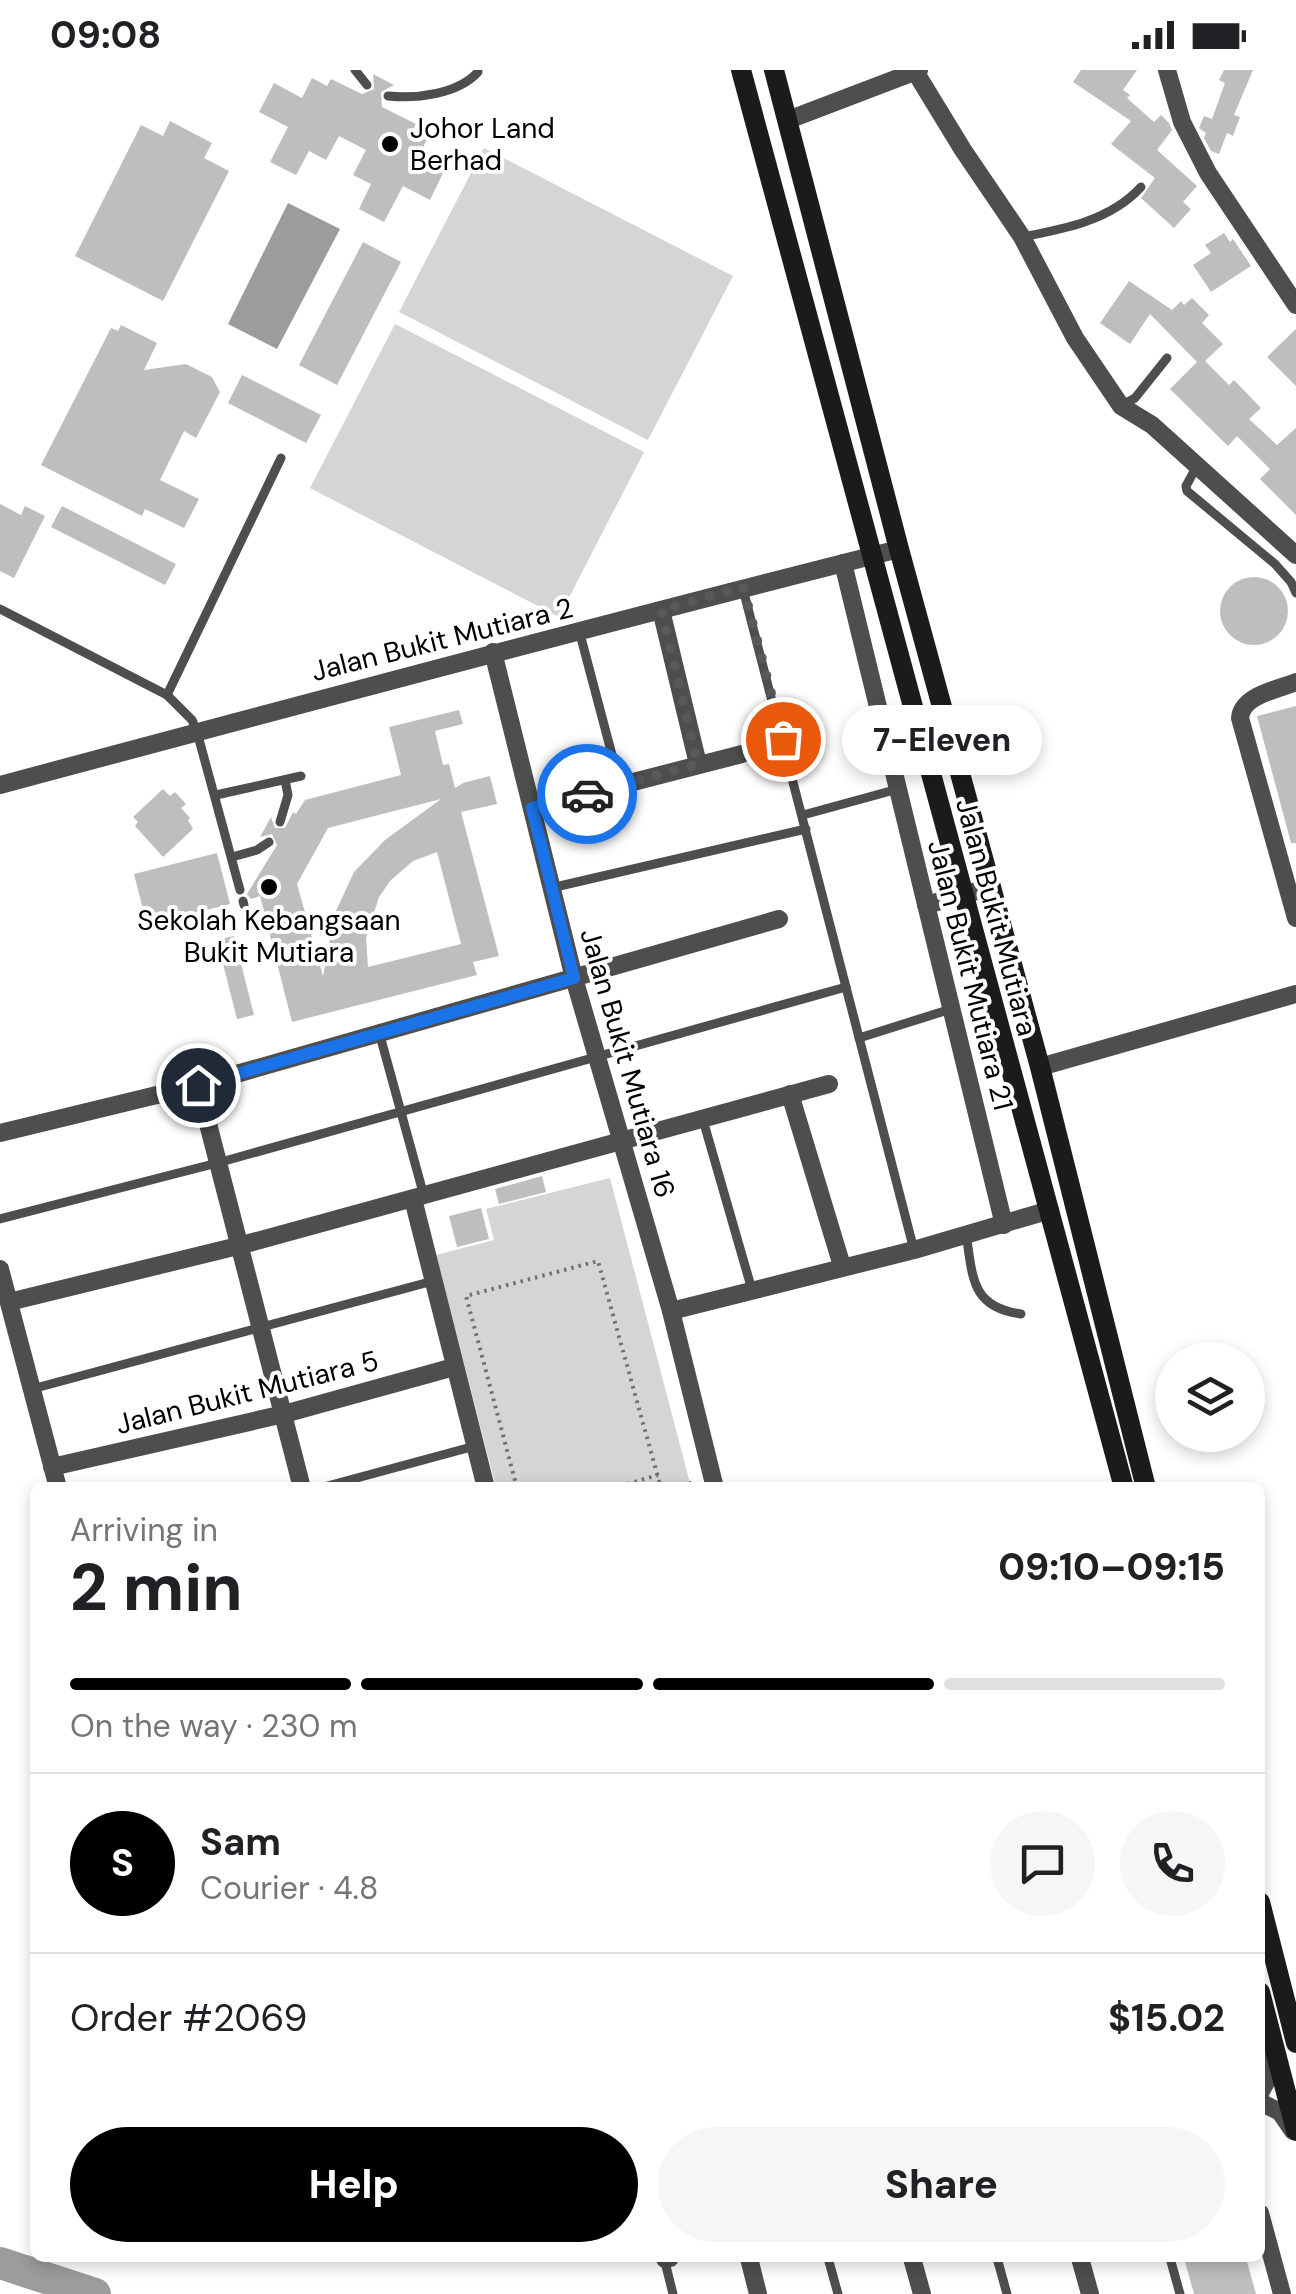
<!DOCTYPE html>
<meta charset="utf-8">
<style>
body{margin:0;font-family:"DM Sans",sans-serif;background:#f6f6f6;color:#202124;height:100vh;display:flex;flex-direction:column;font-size:38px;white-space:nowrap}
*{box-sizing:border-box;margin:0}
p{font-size:32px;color:#757577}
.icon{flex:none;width:55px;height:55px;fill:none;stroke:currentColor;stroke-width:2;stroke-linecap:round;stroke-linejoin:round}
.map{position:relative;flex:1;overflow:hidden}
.side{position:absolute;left:30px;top:1412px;width:1235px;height:780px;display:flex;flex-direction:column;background:#fff;border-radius:15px;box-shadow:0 5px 15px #0003}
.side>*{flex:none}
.tools{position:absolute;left:1155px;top:1272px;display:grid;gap:20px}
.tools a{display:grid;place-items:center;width:110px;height:110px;border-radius:50%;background:#fff;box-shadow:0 5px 15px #0003;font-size:50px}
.pin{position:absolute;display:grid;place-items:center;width:85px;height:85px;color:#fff;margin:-42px;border:5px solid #fff;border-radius:50%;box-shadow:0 2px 10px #0007}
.courier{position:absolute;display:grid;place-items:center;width:100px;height:100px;margin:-50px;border:8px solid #1a73e8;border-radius:50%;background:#fff;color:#222;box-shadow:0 2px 12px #0007}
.bubble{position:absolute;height:70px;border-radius:35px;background:#fff;box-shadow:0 5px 15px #0003;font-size:32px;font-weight:800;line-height:70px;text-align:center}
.head em{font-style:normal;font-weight:800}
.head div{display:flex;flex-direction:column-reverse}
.head{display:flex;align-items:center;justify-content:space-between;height:170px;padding:0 40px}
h1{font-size:65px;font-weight:800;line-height:75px}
.bar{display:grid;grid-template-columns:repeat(4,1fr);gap:15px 10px;align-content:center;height:120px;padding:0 40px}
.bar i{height:12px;border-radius:8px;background:#e0e0e0}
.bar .current{background:#000}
.bar p{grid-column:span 4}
.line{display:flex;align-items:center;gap:25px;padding:0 40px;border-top:2px solid #e0e0e0}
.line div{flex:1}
.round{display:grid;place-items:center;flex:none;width:105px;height:105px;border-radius:52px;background:#f6f6f6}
.cta{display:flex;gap:20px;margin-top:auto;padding:20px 40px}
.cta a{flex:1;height:115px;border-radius:60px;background:#000;color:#fff;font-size:40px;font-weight:800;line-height:115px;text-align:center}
.cta a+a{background:#f6f6f6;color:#202124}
.status{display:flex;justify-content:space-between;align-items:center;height:70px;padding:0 50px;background:#fff;direction:ltr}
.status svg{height:28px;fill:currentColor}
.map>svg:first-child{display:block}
.green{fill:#d5d5d5}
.water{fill:#9c9c9c}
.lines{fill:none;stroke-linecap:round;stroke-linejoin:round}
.river{stroke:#9c9c9c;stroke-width:32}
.building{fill:#bebebe;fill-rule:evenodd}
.path{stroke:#707070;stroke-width:4;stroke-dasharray:2.5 5;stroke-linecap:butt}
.lane{stroke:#4e4e4e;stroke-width:9}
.street{stroke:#4e4e4e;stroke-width:18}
.secondary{stroke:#1b1b1b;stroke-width:20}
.done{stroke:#595959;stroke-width:10;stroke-dasharray:0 18}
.route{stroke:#1a73e8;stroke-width:12}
.poi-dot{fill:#000;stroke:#fff;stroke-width:4}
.labels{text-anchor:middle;stroke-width:8;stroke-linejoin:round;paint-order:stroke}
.poi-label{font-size:28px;fill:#000;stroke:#fff;text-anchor:start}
.street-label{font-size:28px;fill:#000;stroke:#fff}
</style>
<div class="status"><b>09:08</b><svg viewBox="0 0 49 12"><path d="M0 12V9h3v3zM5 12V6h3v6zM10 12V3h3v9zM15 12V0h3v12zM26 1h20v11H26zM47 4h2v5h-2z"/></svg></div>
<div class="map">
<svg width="1296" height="2224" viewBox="0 0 1296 2224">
<rect width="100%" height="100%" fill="#fff"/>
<g class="green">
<polygon points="484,78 733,206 648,370 399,242"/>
<polygon points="395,254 644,382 559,547 310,418"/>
<polygon points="610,1108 691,1417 496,1417 436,1185 494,1170 486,1139"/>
</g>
<polygon class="water" points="288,133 340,159 277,279 228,254"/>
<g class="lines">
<polyline class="river" points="0,2193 95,2224"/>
</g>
<g class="building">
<polygon points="1081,0 1137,0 1123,20 1130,25 1127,28 1154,52 1161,45 1169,53 1172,60 1157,80 1197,116 1183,132 1191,139 1174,158 1141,128 1155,108 1111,74 1131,51 1073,12"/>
<polygon points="1224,0 1253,0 1234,45 1240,47 1233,66 1227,63 1219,84 1211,81 1204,68 1206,63 1199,58 1204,46 1212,49 1225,13 1219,10"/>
<polygon points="373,4 394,15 381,22 382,37 416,54 412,61 427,69 418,88 444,101 430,130 403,116 384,152 359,139 371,114 353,105 366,80 339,66 326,90 309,81 296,105 270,92 288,57 259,42 274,13 302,28 312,8 327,16 331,9 362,24 374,19"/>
<polygon points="170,51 212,73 204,88 229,101 163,231 75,186 141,55 163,66"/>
<polygon points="1224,163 1230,172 1233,169 1251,196 1211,222 1193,195 1211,183 1205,175"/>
<polygon points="363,172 401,192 337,315 299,295"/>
<polygon points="1129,211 1172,240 1181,231 1184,235 1192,228 1209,245 1202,253 1223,274 1205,291 1229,315 1234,310 1261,338 1249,349 1277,375 1296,358 1296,445 1260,409 1270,399 1237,366 1228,376 1170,319 1197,292 1150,244 1130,274 1100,253"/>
<polygon points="121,255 157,273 144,300 186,294 212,307 220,322 196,368 184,361 160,410 199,429 184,458 145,439 142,446 41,395 111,258 118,261"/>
<polygon points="1296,259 1296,316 1267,287"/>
<polygon points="242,305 321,345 306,373 228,333"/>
<polygon points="0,434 21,445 25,436 45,446 14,508 0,501"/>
<polygon points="62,436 176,494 165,515 51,457"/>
<circle cx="1254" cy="541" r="34"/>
<polygon points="1296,636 1296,773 1291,773 1257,646"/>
<path d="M 459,640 L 463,654 L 435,661 L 443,695 L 449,694 L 455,718 L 463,713 L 490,706 L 497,734 L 461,742 L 499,886 L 473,892 L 477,905 L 292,952 L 260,826 L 251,829 L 247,824 L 277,775 L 272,764 L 260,767 L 271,747 L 275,758 L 285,758 L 293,742 L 296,744 L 305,730 L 401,705 L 389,657 ZM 441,729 L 385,770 L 354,802 L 335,843 L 323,906 L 297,814 L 328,758 ZM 437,782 L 461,874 L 368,897 L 366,868 L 379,827 L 391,810 L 413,791 Z"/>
<polygon points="163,719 170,726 175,722 186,734 181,738 190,748 188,750 193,759 163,787 135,756 138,752 133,747"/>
<polygon points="217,783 230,834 147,855 134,804"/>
<polygon points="234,866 254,945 237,949 217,870"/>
<polygon points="542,1106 546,1122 499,1134 495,1119"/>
<polygon points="481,1138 489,1169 457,1177 449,1146"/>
<polygon points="1184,2188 1246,2188 1256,2224 1194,2224"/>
</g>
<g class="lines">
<g class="path">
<polyline points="517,1418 466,1226 598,1191 661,1418"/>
<polyline points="613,1418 658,1405"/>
<polyline points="675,1418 694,1412"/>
</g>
<g class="lane">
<polyline points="355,0 367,15"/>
<path d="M 388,26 C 417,29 458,24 478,2"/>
<path d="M 1022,167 C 1065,159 1111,150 1141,117"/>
<polyline points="1121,336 1135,328 1167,288"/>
<polyline points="1197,396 1186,416 1187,421 1275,494 1291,512 1296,523"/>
<polyline points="743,519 914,1180"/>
<polyline points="0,539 167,625"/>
<polyline points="580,564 620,715"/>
<polyline points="216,725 301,706"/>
<polyline points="803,745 898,719"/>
<polyline points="280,752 288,725 285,710"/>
<polyline points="232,787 257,780 269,772"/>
<polyline points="551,818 806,759"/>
<polyline points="240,820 197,662 192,650 167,625 281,388"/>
<polyline points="243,831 244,835"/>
<polyline points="379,962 424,1126"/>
<polyline points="859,968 951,939"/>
<polyline points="703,1050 752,1220"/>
<polyline points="0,1149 221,1092 846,917"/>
<path d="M 966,1164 C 973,1206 970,1237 1021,1244"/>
<polyline points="32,1319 433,1211"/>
<polyline points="320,1418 475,1376"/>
<polyline points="664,2188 673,2224"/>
<polyline points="828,2188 838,2224"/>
<polyline points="997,2188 1007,2224"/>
<polyline points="1170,2188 1180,2224"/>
</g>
<g class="street">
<polyline points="1167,0 1182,52 1208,103 1296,235"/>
<polyline points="916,3 963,80 1022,167 1075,268 1121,336 1152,355 1296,485"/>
<polyline points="788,50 919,0"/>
<polyline points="843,493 1004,1155"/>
<polyline points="661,540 698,694"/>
<polyline points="493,582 574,908 671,1241 715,1418"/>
<path d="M 1296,612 C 1277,620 1242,625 1240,648 L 1296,848"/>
<path d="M 0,715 C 299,635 598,555 899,479"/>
<polyline points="532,738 742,684"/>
<polyline points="926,835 991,817"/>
<polyline points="1040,997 1296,924"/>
<polyline points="198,1015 302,1418"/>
<polyline points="790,1024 842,1196"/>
<polyline points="0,1063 198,1015 779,849"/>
<polyline points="413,1129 486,1418"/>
<polyline points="0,1199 58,1418"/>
<polyline points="9,1232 242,1175 829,1014"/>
<polyline points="671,1241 914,1180 1050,1140"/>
<polyline points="52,1397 284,1344 454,1297"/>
<polyline points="1260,2023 1270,2005 1274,1982"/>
<polyline points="1260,2032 1280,2042 1293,2061"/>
<polyline points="1260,2143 1282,2224"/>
<polyline points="749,2188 758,2224"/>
<polyline points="912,2188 922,2224"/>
<polyline points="1080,2188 1090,2224"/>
<polyline points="665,2189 670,2188"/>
</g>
<g class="secondary">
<polyline points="741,0 1124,1418"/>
<polyline points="774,0 899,479 1040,997 1146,1418"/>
<polyline points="1260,1832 1296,1973"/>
<polyline points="1260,1922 1296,2061"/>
</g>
</g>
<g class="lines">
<polyline class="done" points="587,724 698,694 661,540 743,517 783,669"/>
<polyline class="route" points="198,1015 574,908 532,738 587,724"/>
</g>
<g class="poi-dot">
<circle cx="390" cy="74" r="10"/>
<circle cx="269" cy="817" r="10"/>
</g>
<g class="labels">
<g class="poi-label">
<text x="410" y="68">Johor Land<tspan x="410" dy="32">Berhad</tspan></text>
<text x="269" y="860" text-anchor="middle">Sekolah Kebangsaan<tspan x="269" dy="32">Bukit Mutiara</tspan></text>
</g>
<g class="street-label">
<text transform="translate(442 569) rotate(-14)" y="10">Jalan Bukit Mutiara 2</text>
<text transform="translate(997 847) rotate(75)" y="10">Jalan Bukit Mutiara</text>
<text transform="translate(971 905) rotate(76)" y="10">Jalan Bukit Mutiara 21</text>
<text transform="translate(628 993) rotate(74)" y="10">Jalan Bukit Mutiara 16</text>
<text transform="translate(247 1322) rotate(-14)" y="10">Jalan Bukit Mutiara 5</text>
</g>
</g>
</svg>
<div class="tools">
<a><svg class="icon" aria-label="layers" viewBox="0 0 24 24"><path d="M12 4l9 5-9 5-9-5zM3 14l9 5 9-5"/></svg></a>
</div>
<div class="pin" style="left:783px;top:669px;background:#ea580c"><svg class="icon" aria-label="bag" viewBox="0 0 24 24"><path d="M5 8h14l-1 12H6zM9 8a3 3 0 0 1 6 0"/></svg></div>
<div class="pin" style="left:198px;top:1015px;background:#1f2937"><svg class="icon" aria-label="home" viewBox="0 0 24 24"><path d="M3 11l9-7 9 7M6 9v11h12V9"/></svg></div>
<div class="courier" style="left:587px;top:724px"><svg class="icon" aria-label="car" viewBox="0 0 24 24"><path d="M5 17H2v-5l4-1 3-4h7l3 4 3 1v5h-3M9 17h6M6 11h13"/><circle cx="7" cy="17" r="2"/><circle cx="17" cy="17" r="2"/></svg></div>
<div class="bubble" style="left:842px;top:635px;width:200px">7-Eleven</div>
<section class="side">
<div class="head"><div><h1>2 min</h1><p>Arriving in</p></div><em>09:10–09:15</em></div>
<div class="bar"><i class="current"></i><i class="current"></i><i class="current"></i><i></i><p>On the way · 230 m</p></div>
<div class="line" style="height:180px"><b class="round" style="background:#000;color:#fff">S</b><div><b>Sam</b><p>Courier · 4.8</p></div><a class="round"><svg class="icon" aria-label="chat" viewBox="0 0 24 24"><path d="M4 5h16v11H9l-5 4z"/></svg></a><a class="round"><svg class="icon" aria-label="phone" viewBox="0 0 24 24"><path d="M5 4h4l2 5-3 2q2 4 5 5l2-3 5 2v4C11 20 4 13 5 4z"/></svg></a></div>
<div class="line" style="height:130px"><div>Order #2069</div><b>$15.02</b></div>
<div class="cta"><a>Help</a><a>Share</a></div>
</section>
</div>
